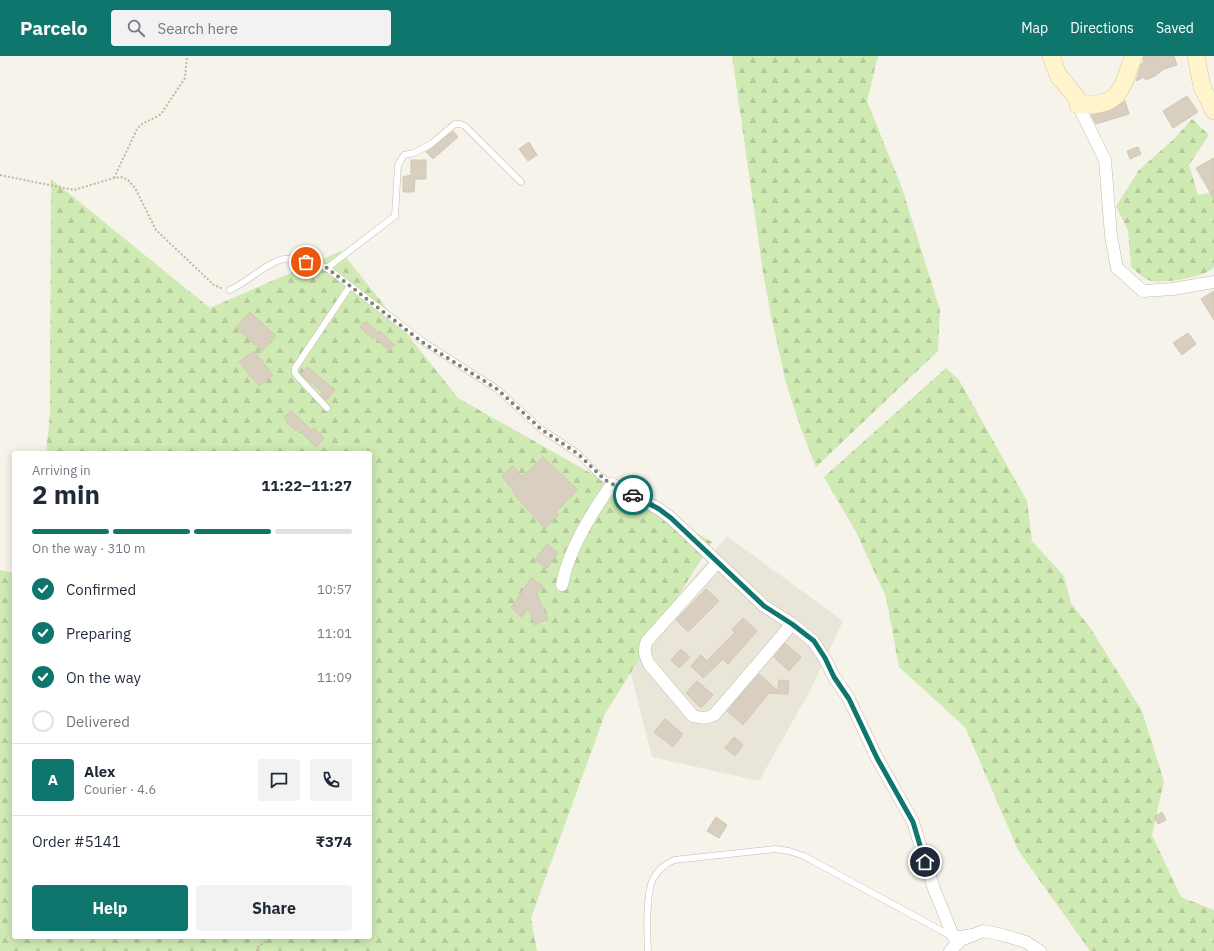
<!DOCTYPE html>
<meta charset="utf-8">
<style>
body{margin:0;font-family:"IBM Plex Sans",sans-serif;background:#f2f2f3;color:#1f2937;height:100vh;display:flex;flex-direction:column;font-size:15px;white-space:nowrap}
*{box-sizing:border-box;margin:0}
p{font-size:13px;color:#747a83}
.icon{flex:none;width:22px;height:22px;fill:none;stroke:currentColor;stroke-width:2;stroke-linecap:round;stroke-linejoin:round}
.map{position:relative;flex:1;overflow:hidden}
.side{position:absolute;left:12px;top:395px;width:360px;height:488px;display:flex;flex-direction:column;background:#fff;border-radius:4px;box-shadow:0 2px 10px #0003}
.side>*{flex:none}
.pin{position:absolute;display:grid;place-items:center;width:34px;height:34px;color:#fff;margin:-17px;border:2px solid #fff;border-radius:50%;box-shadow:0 1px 4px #0007}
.courier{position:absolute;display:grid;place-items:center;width:40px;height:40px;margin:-20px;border:3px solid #0f766e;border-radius:50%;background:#fff;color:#222;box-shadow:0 1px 5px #0007}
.overview em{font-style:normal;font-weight:800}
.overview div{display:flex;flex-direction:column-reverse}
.overview{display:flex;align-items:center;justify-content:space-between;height:68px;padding:0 20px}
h1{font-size:26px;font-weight:800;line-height:30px}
.bar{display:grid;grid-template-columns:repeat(4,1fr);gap:6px 4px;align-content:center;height:48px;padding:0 20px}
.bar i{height:5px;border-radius:3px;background:#e0e1e3}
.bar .active{background:#0f766e}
.bar p{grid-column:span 4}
.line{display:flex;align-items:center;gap:10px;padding:0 20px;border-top:1px solid #e0e1e3}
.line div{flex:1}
.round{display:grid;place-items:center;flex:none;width:42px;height:42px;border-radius:4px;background:#f2f2f3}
ol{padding:0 20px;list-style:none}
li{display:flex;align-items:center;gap:12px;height:44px}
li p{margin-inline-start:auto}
li .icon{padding:4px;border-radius:50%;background:#0f766e;color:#fff;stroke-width:4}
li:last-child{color:#747a83}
li i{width:22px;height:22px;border:2px solid #e0e1e3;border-radius:50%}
.button{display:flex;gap:8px;margin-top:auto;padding:8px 20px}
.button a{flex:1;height:46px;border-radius:4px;background:#0f766e;color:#fff;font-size:16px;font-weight:800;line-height:46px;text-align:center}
.button a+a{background:#f2f2f3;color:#1f2937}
header{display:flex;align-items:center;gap:24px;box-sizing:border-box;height:56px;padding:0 20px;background:#0f766e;color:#fff}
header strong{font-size:19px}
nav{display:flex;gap:22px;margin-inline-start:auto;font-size:14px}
.search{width:280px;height:36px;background:#f2f2f3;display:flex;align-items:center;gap:10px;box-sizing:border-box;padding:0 14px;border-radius:4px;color:#747a83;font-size:15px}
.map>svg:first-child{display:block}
.residential{fill:#eae5d9}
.forest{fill:url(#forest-firs)}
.building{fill:#d8cfc0;stroke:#d3c7b3}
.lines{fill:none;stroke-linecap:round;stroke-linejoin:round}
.lane-casing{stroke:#c2bbad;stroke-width:7}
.street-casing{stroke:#c2bbad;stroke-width:13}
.secondary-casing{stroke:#d6c89a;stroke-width:18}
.path{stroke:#c4b79e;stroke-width:2;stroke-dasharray:2 2;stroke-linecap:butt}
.lane{stroke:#fff;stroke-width:6}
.street{stroke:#fff;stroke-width:12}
.secondary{stroke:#fff4cb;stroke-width:17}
.done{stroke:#868177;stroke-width:4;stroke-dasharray:0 7.2}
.route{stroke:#0f766e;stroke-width:5}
</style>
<header>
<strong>Parcelo</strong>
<div class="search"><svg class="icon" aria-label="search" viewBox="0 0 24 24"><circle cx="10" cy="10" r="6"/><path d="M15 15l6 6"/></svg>Search here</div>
<nav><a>Map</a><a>Directions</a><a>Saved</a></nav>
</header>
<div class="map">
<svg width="1214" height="895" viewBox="0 0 1214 895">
<defs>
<pattern id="forest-firs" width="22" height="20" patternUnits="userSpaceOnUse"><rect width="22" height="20" fill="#d0eab4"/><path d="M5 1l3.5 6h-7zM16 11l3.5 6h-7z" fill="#b4ca9c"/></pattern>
</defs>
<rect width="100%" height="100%" fill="#f6f3eb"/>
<polygon class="residential" points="727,480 843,565 811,633 759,725 652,701 627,603"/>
<g class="forest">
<polygon points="732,0 878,0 867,45 902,132 940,254 938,295 816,411 801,373 786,327 770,255 763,216"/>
<path d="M 1192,63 L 1209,79 L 1189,109 L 1198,139 L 1214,136 L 1214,211 C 1204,222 1166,227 1151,225 C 1145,224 1136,215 1131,211 L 1128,175 L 1116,150 L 1139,114 L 1173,84 Z"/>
<polygon points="51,123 210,252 341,195 458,342 712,486 605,658 531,862 537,895 0,895 0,514 14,517 14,881 370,881 370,397 46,397 50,358"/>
<polygon points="946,312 959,324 1027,445 1032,485 1064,520 1071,547 1091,573 1142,655 1164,725 1152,779 1181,841 1214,854 1214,895 1090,895 1018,794 965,671 899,611 886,541 856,476 824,421"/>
</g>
<g class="building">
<polygon points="1144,0 1161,0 1162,1 1174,0 1177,9 1164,13 1155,20 1146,24 1144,21 1136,25 1141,8 1144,6 1143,5"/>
<polygon points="1187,40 1198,56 1173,72 1163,55"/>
<polygon points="1125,45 1129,58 1096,68 1091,59 1110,55"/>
<polygon points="453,75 458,81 433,103 426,96 434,91"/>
<polygon points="529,86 537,99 528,105 519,93"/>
<polygon points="1138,91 1141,98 1130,103 1127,95"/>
<polygon points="1214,102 1214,143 1196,112"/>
<polygon points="411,104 426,104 426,123 415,123 414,136 403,136 403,121 411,119"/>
<polygon points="1214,235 1214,264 1201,243"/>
<polygon points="250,256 276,280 262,295 236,271"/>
<polygon points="366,265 378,277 380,275 395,289 389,295 375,281 373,283 360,271"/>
<polygon points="1188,277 1196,288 1182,299 1173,287"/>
<polygon points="254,295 273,319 259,330 239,306"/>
<polygon points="307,311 335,334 326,344 321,339 322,336 301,318"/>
<polygon points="291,355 312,374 314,372 324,382 316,391 298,373 296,375 286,366 288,364 284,361"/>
<polygon points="543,401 578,434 556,456 559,459 545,472 516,441 517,440 502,420 513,410 522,421"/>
<polygon points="547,488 558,497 547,512 535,504"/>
<polygon points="531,522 543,530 537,538 548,563 535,569 528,553 522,561 511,552"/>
<polygon points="706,533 719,545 688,576 676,564"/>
<polygon points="743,562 757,575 728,608 723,603 703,622 691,610 701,599 707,605 735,576 732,574"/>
<polygon points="785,587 801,601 789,615 774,601"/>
<polygon points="681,593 690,601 679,612 671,604"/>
<polygon points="759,618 778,635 779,624 789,625 788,638 769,637 743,669 727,655"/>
<polygon points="697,625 713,639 701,652 686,637"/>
<polygon points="665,663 683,678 673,691 654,676"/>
<polygon points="734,681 743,689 735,700 725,692"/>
<polygon points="1162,756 1166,764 1158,768 1154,761"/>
<polygon points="716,761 727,769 719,782 707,775"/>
</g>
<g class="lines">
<g class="lane-casing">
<g id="lane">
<polyline points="327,212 395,160 398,109 404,99 414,97 431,88 455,68 460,68 465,70 521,126"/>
<path d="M 230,234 C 246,227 269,205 284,203 C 290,202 297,204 303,205 C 312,207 319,208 327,212 L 422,285 L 497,333 L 541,373 L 577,397 L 600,420 L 612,428"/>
<polyline points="327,352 298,321 295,317 295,312 350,230"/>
<path d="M 648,895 C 647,878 646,837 653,823 C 658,813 665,808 674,804 L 775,793 L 789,795 L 804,800 L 953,881"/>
</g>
</g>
<g class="street-casing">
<g id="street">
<polyline points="1078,49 1105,104 1111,180 1117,212 1143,235 1173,233 1214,226"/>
<path d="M 717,507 L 647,585 C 643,594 645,599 649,608 L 693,660 C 701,662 706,663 714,659 L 792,568"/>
<path d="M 562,529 C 568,495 592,456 612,428 L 659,453 L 671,462 L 764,550 L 792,568 L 813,585 L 825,603 L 834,621 L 849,643 L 877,702 L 913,766 L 934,833 L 954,882 L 973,879"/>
<polyline points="950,895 961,884 983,875 1003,879 1026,886 1040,895"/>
</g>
</g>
<g class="secondary-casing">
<g id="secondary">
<path d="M 1051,0 L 1058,19 L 1076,41 L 1079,47 L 1078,49 C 1093,49 1112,49 1120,34 C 1127,24 1128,11 1134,0"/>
<polyline points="1196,0 1202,31 1214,55"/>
</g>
</g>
<g class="path">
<polyline points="0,119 74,134 114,122 122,121 128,124 135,132 156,174 214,229 223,233"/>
<path d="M 114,122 L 137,73 C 143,65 153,64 161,58 L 185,22 L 187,0"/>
<polyline points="257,895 257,892 270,881"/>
</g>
<use href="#lane" class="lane"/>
<use href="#street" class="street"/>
<use href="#secondary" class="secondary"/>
</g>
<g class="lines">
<polyline class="done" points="306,206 318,208 327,212 422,286 497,333 541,373 577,397 605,424 633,439"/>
<polyline class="route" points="633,439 659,453 671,462 764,550 792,568 814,585 825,602 834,621 849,643 877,702 913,766 925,806"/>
</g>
</svg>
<div class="pin" style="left:306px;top:206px;background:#ea580c"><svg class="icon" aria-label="bag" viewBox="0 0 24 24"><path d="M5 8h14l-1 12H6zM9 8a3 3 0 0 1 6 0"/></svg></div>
<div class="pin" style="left:925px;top:806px;background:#1f2937"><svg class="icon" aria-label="home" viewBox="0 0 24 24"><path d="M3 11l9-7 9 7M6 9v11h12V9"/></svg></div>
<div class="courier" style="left:633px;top:439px"><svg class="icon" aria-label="car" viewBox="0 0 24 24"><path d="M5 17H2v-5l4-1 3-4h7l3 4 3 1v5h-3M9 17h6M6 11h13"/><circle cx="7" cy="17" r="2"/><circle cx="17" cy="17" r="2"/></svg></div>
<section class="side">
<div class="overview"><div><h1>2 min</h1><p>Arriving in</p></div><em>11:22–11:27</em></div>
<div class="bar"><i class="active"></i><i class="active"></i><i class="active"></i><i></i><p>On the way · 310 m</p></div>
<ol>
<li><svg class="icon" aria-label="check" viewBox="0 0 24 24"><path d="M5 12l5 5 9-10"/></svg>Confirmed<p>10:57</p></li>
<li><svg class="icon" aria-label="check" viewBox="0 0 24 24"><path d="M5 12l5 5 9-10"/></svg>Preparing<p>11:01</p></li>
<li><svg class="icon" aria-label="check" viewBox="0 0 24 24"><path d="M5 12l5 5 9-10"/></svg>On the way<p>11:09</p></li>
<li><i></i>Delivered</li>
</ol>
<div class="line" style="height:72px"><b class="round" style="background:#0f766e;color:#fff">A</b><div><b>Alex</b><p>Courier · 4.6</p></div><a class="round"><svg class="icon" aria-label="chat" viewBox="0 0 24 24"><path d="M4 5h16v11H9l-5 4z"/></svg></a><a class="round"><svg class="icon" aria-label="phone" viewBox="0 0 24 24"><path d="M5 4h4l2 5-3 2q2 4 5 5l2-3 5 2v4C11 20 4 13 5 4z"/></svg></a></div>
<div class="line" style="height:52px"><div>Order #5141</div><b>₹374</b></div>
<div class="button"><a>Help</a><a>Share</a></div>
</section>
</div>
